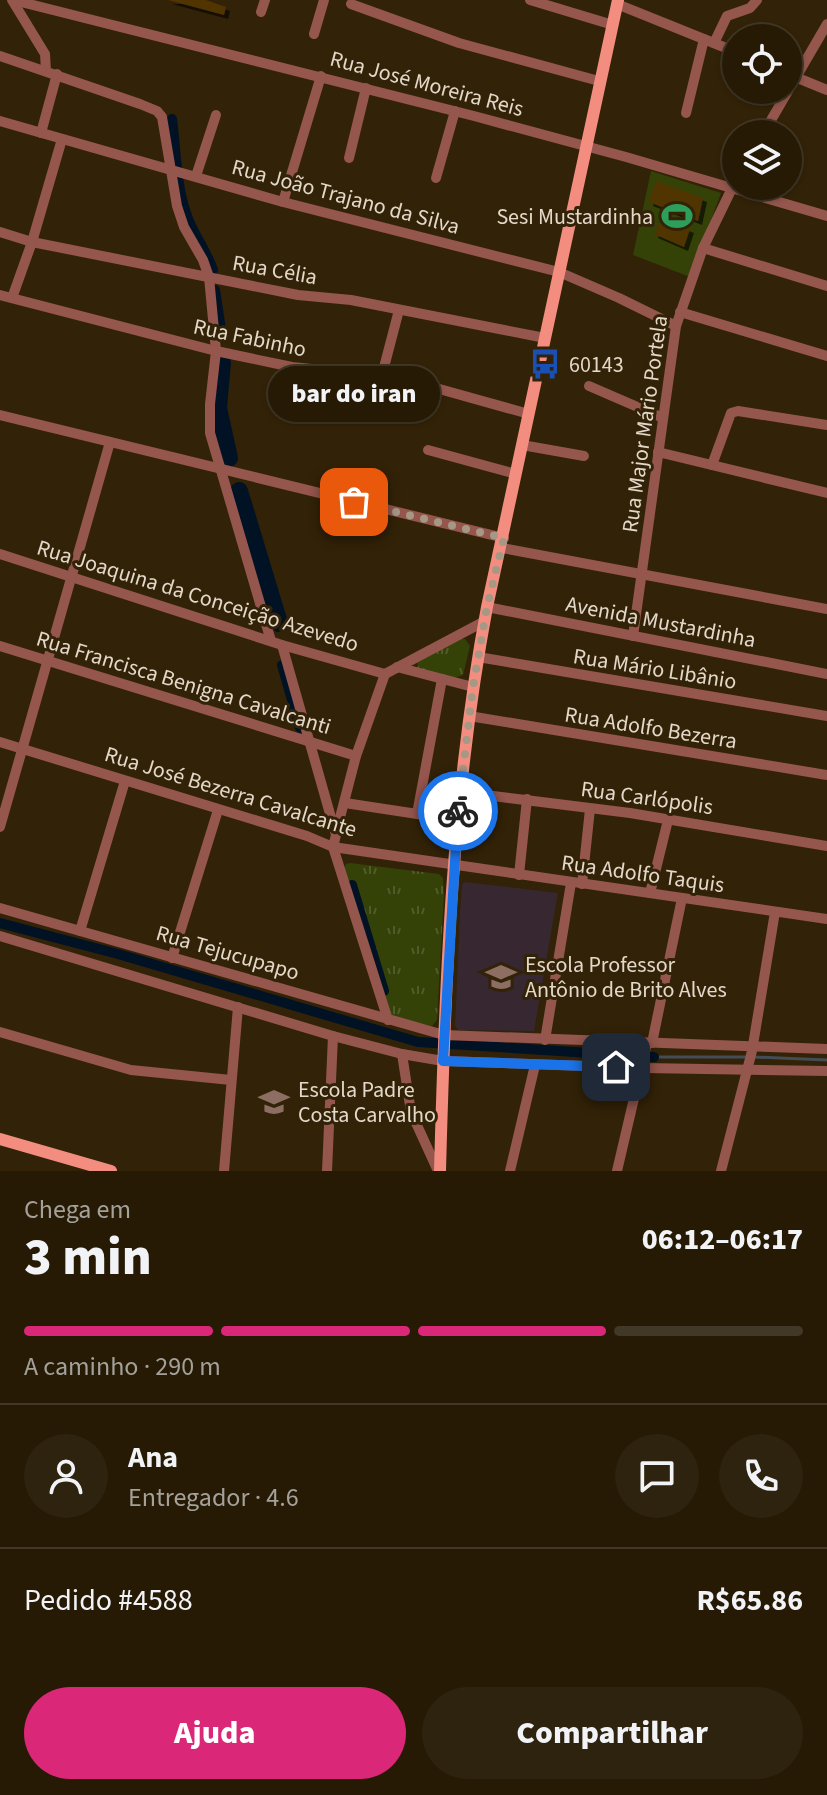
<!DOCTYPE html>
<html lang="pt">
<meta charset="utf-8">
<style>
body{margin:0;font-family:"Source Sans 3",sans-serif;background:#2e230f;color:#f1f3f6;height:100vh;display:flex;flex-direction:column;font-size:30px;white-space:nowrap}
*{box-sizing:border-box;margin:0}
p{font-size:26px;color:#a4a19a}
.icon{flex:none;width:44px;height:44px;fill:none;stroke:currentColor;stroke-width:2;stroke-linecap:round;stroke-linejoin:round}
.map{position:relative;height:1171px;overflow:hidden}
.details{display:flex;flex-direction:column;background:#261a05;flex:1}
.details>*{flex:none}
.buttons{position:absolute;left:722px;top:24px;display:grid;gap:16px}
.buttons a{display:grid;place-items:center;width:80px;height:80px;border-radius:50%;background:#261a05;box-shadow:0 2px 6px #0004,0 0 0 2px #423827;font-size:40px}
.pin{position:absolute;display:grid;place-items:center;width:68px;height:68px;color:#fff;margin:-34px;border-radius:16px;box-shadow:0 4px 12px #0006}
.courier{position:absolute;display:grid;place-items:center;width:80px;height:80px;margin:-40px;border:6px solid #1a73e8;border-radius:50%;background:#fff;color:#222;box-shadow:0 2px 10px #0007}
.bubble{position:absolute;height:56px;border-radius:28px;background:#261a05;box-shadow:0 2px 6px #0004,0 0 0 2px #423827;font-size:26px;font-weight:800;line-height:56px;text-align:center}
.overview em{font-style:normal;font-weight:800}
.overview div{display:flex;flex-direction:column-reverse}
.overview{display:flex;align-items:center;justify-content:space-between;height:136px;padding:0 24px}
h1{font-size:52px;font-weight:800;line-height:60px}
.bar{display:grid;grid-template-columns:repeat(4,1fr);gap:12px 8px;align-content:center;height:96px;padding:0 24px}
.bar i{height:10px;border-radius:6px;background:#423827}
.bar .active{background:#db2777}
.bar p{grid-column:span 4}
.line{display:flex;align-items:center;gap:20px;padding:0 24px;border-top:2px solid #423827}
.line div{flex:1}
.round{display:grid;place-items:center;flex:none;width:84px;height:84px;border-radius:42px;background:#2e230f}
.button{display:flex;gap:16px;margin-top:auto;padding:16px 24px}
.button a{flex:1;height:92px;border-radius:48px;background:#db2777;color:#fff;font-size:32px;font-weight:800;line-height:92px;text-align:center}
.button a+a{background:#2e230f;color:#f1f3f6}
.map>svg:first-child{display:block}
.education{fill:#372731}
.park{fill:url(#park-tufts)}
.pitch{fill:#344107}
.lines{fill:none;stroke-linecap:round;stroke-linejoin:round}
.stream{stroke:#444d56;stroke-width:3}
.canal{stroke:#001224;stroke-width:10}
.river{stroke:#001224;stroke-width:18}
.building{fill:#513400;filter:url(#shadow)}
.minor{stroke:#94564d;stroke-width:10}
.major{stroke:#f38d80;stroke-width:12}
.done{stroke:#a59885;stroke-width:8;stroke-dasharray:0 14.4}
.route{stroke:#1a73e8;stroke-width:10}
.labels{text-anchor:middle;stroke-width:6;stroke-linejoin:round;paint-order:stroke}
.street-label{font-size:22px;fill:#e3d8c9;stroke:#322207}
.poi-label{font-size:22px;fill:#e3d8c9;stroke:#322207;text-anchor:start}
</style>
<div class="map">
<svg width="827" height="1171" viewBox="0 0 827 1171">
<defs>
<pattern id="park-tufts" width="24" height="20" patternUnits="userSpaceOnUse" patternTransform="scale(2)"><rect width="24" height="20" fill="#344107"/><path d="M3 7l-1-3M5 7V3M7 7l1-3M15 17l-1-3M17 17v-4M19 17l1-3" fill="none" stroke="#515c2a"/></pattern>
<filter id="shadow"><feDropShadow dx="4" dy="4" stdDeviation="0" flood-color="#0009"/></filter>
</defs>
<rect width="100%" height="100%" fill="#322207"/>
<polygon class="education" points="465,882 558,893 534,1031 458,1030 455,1026 460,912 462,884"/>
<g class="park">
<polygon points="459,639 465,639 470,646 463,675 454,678 418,670 417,661"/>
<polygon points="350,863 439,874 443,878 444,895 437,1020 432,1026 395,1018 386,1009 343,870 346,864"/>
</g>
<polygon class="pitch" points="651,171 721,193 690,277 633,255"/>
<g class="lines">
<g class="stream">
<polyline points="654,1057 746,1057"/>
<polyline points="753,1057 827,1060"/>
</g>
<g class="canal">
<path d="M 172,119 C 176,149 176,184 186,213 C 192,233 206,249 213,270"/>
<polyline points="215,290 222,336"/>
<polyline points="282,665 300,728"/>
<polyline points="352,885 384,991"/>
<polyline points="0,923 118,954 418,1042 654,1057"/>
</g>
<g class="river">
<polyline points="222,362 218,408 229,458"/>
<polyline points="239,491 279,623"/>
</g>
</g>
<g class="building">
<polygon points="168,0 206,0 226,7 224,15"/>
<polygon points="656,181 703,198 698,221 649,202"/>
<polygon points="661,218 690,229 684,247 654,234"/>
</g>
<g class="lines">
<g class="minor">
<polyline points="12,0 45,54 46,71"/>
<polyline points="13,0 474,116 626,157 827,216"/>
<polyline points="530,0 613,25"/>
<polyline points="351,4 459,43 599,81"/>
<polyline points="617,4 736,52"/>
<polyline points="261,12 265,0"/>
<polyline points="314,34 324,0"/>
<polyline points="714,43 727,16 750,8 757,0"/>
<polyline points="0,56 140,104 157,111 162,117 177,206 184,227 203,260 209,277 216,351 210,404 210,433 271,641"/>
<polyline points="788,74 827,90"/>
<polyline points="686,113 704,39"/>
<polyline points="0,121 283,202 559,272 619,298 676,326"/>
<polyline points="41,133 57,74"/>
<polyline points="763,134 827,24"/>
<polyline points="349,158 366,88"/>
<polyline points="196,176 216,115"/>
<polyline points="436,178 455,111"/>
<polyline points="283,202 321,76"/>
<polyline points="0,232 32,242 298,295 351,300 545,338"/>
<polyline points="703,248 827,286"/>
<polyline points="0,295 216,351 292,367 400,378 529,414"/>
<polyline points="12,298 32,242 62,139"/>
<polyline points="680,312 827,356"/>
<polyline points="382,375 399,310"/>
<polyline points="589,386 663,418"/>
<polyline points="0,415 504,538"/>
<polyline points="522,445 584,456"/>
<polyline points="428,450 516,474"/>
<polyline points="658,452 827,493"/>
<polyline points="712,465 731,413 738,411 827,425"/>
<polyline points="502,548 827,609"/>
<polyline points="0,554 282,645 385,674"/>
<polyline points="487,607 827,674"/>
<polyline points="633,636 676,326 703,248 736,180"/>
<polyline points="282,645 336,835 333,847 388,1020"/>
<polyline points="0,646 356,756"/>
<polyline points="478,657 827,716"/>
<polyline points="397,667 473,687"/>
<polyline points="385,674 485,621"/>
<polyline points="469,716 827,775"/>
<polyline points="0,742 307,836 333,847 827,919"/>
<polyline points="461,792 630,813 827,846"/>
<polyline points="345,803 457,820"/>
<polyline points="417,814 442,679"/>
<polyline points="0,827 110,442"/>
<polyline points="336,833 356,756 385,674"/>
<polyline points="519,875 527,799"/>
<polyline points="582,884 590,809"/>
<polyline points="650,893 668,820"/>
<polyline points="0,908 444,1035 827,1049"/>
<polyline points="80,931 125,781"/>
<polyline points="0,936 333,1036 402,1054 443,1061 644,1068 827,1071"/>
<polyline points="172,958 218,810"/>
<polyline points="0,1032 131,1070 231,1080"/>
<polyline points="545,1040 571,883"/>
<polyline points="652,1043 682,898"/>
<polyline points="402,1054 411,1112 438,1171"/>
<polyline points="224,1171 238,1007"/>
<polyline points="327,1171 333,1036"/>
<polyline points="510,1171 535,1065"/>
<polyline points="617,1171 647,1043"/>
<polyline points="721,1171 752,1051 775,912"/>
</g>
<g class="major">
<polyline points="0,1139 111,1171"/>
<path d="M 440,1171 C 445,982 452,793 487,607 L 618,0"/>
</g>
</g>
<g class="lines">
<polyline class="done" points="354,502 504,538 487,607 473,687 458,811"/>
<polyline class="route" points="458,811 443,1061 616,1067"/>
</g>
<defs>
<g id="stadium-bare" transform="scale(2.4)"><path d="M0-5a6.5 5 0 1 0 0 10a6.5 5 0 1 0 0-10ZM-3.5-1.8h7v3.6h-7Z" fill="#2e9e5b" stroke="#322207" stroke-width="2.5" paint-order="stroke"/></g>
<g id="bus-bare" transform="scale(2.4)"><path d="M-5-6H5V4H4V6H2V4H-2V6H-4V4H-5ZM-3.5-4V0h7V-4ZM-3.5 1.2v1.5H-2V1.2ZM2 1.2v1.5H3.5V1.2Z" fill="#1a4fb4" stroke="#322207" stroke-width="2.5" paint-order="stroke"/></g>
<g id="school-bare" transform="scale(2.4)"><path d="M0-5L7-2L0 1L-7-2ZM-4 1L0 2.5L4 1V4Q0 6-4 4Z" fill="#8d6e63" stroke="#322207" stroke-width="2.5" paint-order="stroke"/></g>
</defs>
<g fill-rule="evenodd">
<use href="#stadium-bare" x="677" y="216"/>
<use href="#bus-bare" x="545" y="364"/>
<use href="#school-bare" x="501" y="977"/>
<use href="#school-bare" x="274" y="1102"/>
</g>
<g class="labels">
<g class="street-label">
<text transform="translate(427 83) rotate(15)" y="8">Rua José Moreira Reis</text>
<text transform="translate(346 196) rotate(15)" y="8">Rua João Trajano da Silva</text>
<text transform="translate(275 269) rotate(10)" y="8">Rua Célia</text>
<text transform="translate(250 337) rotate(12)" y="8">Rua Fabinho</text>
<text transform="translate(644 424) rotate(-82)" y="8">Rua Major Mário Portela</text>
<text transform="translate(198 595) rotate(17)" y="8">Rua Joaquina da Conceição Azevedo</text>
<text transform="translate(661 621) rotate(11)" y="8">Avenida Mustardinha</text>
<text transform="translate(655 668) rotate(9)" y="8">Rua Mário Libânio</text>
<text transform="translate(184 682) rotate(17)" y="8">Rua Francisca Benigna Cavalcanti</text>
<text transform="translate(651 727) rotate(9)" y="8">Rua Adolfo Bezerra</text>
<text transform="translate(231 791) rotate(17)" y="8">Rua José Bezerra Cavalcante</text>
<text transform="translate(647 797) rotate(8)" y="8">Rua Carlópolis</text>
<text transform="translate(643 873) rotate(8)" y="8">Rua Adolfo Taquis</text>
<text transform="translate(228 952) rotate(16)" y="8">Rua Tejucupapo</text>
</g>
<g class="poi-label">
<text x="653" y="224" text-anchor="end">Sesi Mustardinha</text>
<text x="569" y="372">60143</text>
<text x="525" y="972">Escola Professor<tspan x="525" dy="25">Antônio de Brito Alves</tspan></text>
<text x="298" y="1097">Escola Padre<tspan x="298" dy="25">Costa Carvalho</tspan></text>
</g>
</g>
</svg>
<div class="buttons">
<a><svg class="icon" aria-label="locate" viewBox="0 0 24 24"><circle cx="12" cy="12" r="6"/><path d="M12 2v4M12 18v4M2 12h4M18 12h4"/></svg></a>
<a><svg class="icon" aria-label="layers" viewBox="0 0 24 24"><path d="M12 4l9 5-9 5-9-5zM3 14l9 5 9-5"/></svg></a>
</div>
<div class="pin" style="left:354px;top:502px;background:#ea580c"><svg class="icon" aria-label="bag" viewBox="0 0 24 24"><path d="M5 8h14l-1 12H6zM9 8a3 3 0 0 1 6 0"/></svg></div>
<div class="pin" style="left:616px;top:1067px;background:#1f2937"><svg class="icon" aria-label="home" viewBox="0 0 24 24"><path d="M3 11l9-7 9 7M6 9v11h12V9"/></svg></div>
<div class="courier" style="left:458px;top:811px"><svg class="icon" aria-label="bike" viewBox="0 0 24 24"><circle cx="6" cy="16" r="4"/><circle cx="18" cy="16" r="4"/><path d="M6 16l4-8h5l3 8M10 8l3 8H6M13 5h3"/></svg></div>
<div class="bubble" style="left:268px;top:366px;width:172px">bar do iran</div>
</div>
<section class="details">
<div class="overview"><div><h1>3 min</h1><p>Chega em</p></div><em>06:12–06:17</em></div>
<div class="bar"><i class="active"></i><i class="active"></i><i class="active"></i><i></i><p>A caminho · 290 m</p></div>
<div class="line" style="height:144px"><a class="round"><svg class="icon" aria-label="person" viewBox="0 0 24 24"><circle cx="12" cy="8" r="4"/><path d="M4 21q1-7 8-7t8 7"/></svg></a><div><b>Ana</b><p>Entregador · 4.6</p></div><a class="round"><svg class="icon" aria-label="chat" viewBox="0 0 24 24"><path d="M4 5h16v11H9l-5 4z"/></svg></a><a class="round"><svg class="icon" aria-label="phone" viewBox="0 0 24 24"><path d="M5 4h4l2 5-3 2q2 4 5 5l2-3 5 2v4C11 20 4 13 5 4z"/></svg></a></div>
<div class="line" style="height:104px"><div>Pedido #4588</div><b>R$65.86</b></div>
<div class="button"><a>Ajuda</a><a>Compartilhar</a></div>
</section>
